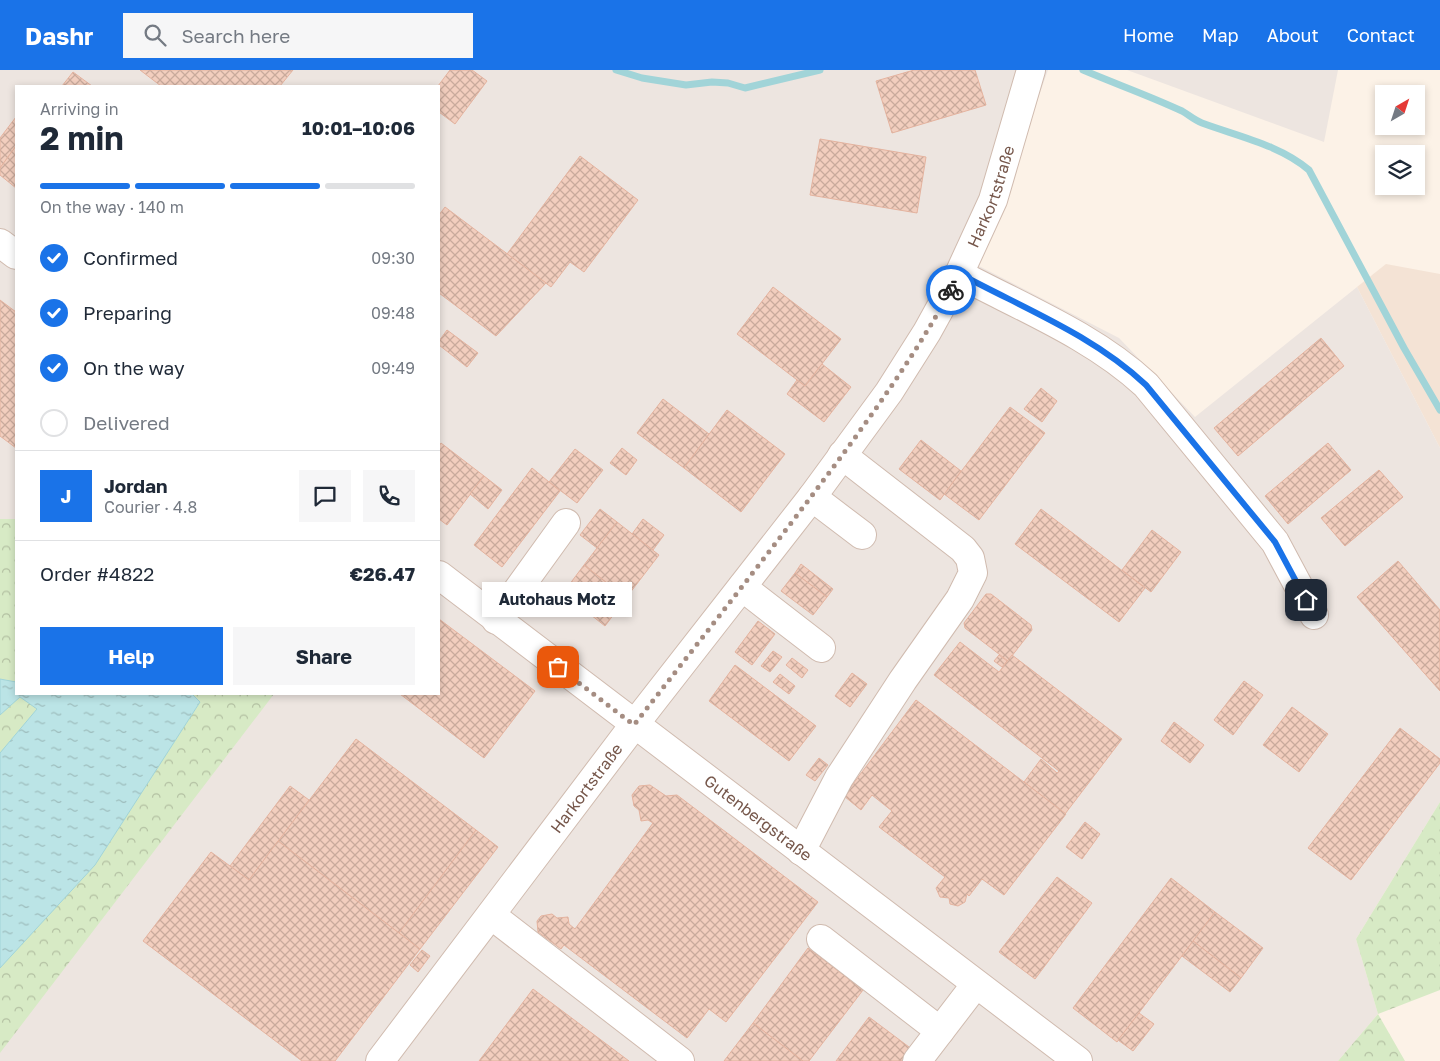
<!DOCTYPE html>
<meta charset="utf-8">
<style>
body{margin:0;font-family:"Golos Text",sans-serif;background:#f6f6f7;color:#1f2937;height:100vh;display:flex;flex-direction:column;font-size:19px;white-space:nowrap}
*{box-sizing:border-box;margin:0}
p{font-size:16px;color:#747a83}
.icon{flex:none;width:28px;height:28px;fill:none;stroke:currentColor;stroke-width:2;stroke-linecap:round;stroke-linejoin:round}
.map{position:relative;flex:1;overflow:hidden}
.panel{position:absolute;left:15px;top:15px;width:425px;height:610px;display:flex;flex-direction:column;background:#fff;border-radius:0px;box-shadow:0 2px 8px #0003}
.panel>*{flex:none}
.needle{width:32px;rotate:39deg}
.buttons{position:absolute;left:1375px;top:15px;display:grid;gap:10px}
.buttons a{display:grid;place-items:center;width:50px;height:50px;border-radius:0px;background:#fff;box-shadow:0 2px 8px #0003;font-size:25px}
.pin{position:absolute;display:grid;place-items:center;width:42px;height:42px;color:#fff;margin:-21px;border-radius:10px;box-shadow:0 2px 8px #0006}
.courier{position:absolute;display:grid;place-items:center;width:50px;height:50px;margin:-25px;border:4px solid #1a73e8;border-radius:50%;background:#fff;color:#222;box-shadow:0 1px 6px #0007}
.bubble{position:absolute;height:35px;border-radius:0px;background:#fff;box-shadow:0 2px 8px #0003;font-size:16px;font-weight:700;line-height:35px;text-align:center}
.overview em{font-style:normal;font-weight:700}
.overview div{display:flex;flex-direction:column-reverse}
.overview{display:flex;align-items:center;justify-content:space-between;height:85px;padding:0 25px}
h1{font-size:32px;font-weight:700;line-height:38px}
.bar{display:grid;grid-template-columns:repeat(4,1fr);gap:8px 5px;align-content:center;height:60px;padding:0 25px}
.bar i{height:6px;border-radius:4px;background:#e0e1e3}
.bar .current{background:#1a73e8}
.bar p{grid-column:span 4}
.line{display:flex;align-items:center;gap:12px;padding:0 25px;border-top:1px solid #e0e1e3}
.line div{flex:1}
.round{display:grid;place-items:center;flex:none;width:52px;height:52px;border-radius:0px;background:#f6f6f7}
ol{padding:0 25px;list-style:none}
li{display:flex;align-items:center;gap:15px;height:55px}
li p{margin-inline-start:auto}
li .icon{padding:5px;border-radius:50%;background:#1a73e8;color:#fff;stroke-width:4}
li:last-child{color:#747a83}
li i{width:28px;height:28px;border:2px solid #e0e1e3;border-radius:50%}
.primary-button{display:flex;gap:10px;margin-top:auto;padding:10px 25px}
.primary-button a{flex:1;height:58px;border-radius:0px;background:#1a73e8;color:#fff;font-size:20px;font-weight:700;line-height:58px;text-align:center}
.primary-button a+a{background:#f6f6f7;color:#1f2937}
header{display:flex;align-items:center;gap:30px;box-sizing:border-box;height:70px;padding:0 25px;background:#1a73e8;color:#fff}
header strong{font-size:24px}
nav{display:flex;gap:28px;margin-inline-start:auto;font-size:18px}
.search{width:350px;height:45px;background:#f6f6f7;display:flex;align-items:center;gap:12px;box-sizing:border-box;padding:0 18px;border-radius:0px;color:#747a83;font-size:19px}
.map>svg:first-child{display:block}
.residential{fill:#f4e3d5}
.industrial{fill:#ede5e0;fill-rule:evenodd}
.forest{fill:url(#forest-crowns)}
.water{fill:url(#water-ripples);stroke:#a1d4d8}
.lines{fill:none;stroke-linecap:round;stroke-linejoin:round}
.stream{stroke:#a1d4d8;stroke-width:7}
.building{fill:url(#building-cross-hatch);stroke:#e4b39f}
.minor-casing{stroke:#d0bbaf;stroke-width:30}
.minor{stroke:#fff;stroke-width:28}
.done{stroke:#a58d82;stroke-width:5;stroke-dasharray:0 9}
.route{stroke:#1a73e8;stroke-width:6}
.labels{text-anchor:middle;stroke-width:4.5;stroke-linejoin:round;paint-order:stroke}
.street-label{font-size:16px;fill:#76574b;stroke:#fff6ed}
</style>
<header>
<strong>Dashr</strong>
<div class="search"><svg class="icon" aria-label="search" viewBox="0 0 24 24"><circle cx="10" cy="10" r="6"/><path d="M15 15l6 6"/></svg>Search here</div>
<nav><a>Home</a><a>Map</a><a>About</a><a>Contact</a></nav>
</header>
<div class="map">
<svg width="1440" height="991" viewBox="0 0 1440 991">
<defs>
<pattern id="forest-crowns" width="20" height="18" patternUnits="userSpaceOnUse" patternTransform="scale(1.25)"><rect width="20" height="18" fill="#d7eac5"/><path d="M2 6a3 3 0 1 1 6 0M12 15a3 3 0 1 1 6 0" fill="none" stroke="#b3c0a2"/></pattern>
<pattern id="water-ripples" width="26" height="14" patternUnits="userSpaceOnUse" patternTransform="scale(1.25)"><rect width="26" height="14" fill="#bbe4e6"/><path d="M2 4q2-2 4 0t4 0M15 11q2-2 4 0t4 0" fill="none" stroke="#9dbcbc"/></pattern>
<pattern id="building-cross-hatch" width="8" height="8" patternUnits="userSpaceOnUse" patternTransform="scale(1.25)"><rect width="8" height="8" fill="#f2cebe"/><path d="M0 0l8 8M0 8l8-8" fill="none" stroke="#c9aa9c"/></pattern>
</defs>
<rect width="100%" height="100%" fill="#fcf2e7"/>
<polygon class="residential" points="1386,194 1440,204 1440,378 1357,217"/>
<g class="industrial">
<path d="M 0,0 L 1048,0 L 979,196 L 1119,268 L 1195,347 L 1357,217 L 1440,378 L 1440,732 L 1356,869 L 1378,944 L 1338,991 L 0,991 ZM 16,16 L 439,16 L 439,624 L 16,624 Z"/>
<polygon points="1127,0 1338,0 1324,72"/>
</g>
<g class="forest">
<polygon points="0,449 16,449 16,624 274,624 0,983"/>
<polygon points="1440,732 1440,920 1378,944 1405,991 1338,991 1378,944 1356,869"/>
</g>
<polygon class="water" points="0,609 16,612 16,624 192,624 200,632 95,795 0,898 0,683 37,639 20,627 0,645"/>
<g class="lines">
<g class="stream">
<polyline points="616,0 642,8 686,15 712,12 728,13 745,18 820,0"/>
<path d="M 1083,0 C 1116,14 1150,26 1182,41 C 1189,45 1194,50 1202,53 C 1237,66 1280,75 1309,100 L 1404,278 L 1440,340"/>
</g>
</g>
<g class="building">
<polygon points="140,0 293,0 280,16 161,16"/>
<polygon points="450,0 472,0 487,11 455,54 439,42 438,16"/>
<polygon points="914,0 975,0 986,35 892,63 876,11"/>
<polygon points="73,2 92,16 62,16"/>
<polygon points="16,47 16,76 0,98 0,68"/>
<polygon points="820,69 926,87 917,143 810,125"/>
<polygon points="16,76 16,118 0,105 0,98"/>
<polygon points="580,86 638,130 584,202 570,192 551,217 507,184"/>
<polygon points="445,137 546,213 496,266 439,223 439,145"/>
<polygon points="773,217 841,269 805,316 737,264"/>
<polygon points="0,230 16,242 16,378 0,366"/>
<polygon points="447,260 478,283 467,297 439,275 439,271"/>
<polygon points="1321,268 1344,296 1238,386 1214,358"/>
<polygon points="822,294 851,317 824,352 787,324 797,310 805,316"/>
<polygon points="1041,318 1057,331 1042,352 1024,339"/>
<polygon points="663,329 709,364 684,398 637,363"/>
<polygon points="1010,337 1045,363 979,450 944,424"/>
<polygon points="727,340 785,384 741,442 684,398"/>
<polygon points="921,370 961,401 940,430 899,399"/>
<polygon points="441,373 484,406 447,455 439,449 439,376"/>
<polygon points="1328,373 1351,400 1288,454 1265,426"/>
<polygon points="622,378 637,390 626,405 610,393"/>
<polygon points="575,379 603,400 577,433 549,412"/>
<polygon points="532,398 560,421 502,497 474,475"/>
<polygon points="1379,400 1403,427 1345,476 1321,448"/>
<polygon points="484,406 502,420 488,439 470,424"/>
<polygon points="600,439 617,452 597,478 580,465"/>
<polygon points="1041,439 1145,518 1119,552 1015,474"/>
<polygon points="643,449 664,465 653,480 632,464"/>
<polygon points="617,452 659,485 626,528 584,495"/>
<polygon points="1152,460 1181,482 1151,522 1122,500"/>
<polygon points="1398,491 1440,540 1440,621 1357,527"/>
<polygon points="801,494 833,519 827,527 795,503"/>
<polygon points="584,495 626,528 605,556 563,523"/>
<polygon points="795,503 827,527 813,545 781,521"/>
<polygon points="986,524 991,524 1031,555 1032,560 1008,591 965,558 964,553"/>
<polygon points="439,549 535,621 484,688 400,624 439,624"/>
<polygon points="758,551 775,564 752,595 735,582"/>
<polygon points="960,572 999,602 1012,585 1122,669 1065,744 1024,712 1041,689 1057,703 1059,701 934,605"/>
<polygon points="773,581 782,587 770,602 761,596"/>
<polygon points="999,585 1007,591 1002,597 994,591"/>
<polygon points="792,588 808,600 802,608 786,595"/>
<polygon points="735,595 816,656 789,691 709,631"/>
<polygon points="852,603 867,614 850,637 835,626"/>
<polygon points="780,604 795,616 789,624 773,612"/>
<polygon points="1244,611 1263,625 1233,665 1214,650"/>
<polygon points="916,630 1066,744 1004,825 982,809 969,826 967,824 965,832 958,836 950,834 949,828 940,827 936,818 945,807 879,757 892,741 872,725 861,740 844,726"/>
<polygon points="1292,637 1328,664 1299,702 1263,675"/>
<polygon points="1174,652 1204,675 1190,693 1161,671"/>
<polygon points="1400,658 1440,689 1440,693 1351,810 1308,778"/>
<polygon points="356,669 476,760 399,863 278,771"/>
<polygon points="819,688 828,695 815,711 806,705"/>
<polygon points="650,715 666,726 677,725 818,832 726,952 709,939 687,968 564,875 561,879 538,862 537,851 541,846 552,844 557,848 568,847 569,854 575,859 653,753 648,750 641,751 639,740 634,736 632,725 639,716"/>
<polygon points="290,716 309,730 249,810 230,796"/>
<polygon points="1085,752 1100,764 1082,789 1066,777"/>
<polygon points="476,760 498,777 420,879 399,863"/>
<polygon points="278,771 420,879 335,991 302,991 143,871 211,782 249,810"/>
<polygon points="1057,807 1092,833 1035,909 999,882"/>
<polygon points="1171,808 1215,842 1117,972 1073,938"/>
<polygon points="1215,842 1263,878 1241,908 1193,871"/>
<polygon points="1193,871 1241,908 1230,922 1182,886"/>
<polygon points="808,878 863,920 809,991 803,991 753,953"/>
<polygon points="422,880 430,886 418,902 410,895"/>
<polygon points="533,919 629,991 479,991"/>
<polygon points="1139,943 1154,954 1133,981 1118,970"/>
<polygon points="869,947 913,980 904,991 836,991"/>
<polygon points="753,953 803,991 724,991"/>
</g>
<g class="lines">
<g class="minor-casing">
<g id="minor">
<polyline points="0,173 16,185"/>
<path d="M 959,204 C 1023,238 1093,266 1146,315 L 1275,472 L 1314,545"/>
<polyline points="812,427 862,465"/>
<path id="s1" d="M 439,505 L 1078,991"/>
<polyline points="742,517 821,578"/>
<polyline points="496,550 566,453"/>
<polyline points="801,781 839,708 903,610 960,529 973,503 970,488 963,479 842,385"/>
<polyline points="491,845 680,991"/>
<polyline points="821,869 940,961"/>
<path id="s2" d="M 380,991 L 634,655 L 812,427 L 889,322 L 927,262 L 959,204 L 993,130 L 1031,0"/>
<polyline points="917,991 976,914"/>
</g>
</g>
<use href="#minor" class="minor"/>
</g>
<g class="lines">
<path class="done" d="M 558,597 L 634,655 C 704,565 775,476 843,384 C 882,331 919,278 951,220"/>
<path class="route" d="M 951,220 L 960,204 C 1023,238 1093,265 1146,315 L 1275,472 L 1306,530"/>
</g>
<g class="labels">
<g class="street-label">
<text dy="6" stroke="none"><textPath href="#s2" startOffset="1062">Harkortstraße</textPath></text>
<text dy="6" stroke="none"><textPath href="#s2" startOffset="342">Harkortstraße</textPath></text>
<text dy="6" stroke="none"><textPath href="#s1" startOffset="401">Gutenbergstraße</textPath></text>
</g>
</g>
</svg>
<div class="buttons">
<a><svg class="needle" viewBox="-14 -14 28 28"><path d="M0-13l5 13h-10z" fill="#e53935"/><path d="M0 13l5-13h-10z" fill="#747a83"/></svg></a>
<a><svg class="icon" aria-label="layers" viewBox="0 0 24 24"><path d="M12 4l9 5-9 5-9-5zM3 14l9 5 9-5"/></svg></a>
</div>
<div class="pin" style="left:558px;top:597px;background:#ea580c"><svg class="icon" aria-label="bag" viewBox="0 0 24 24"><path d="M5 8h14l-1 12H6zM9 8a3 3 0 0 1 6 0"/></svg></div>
<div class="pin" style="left:1306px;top:530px;background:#1f2937"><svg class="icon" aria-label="home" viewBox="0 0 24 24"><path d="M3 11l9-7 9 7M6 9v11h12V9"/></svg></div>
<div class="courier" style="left:951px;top:220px"><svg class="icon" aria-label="bike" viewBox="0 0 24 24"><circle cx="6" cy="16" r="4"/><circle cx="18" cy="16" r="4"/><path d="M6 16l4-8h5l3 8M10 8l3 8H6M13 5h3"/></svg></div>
<div class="bubble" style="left:482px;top:512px;width:150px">Autohaus Motz</div>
<section class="panel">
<div class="overview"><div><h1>2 min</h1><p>Arriving in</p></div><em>10:01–10:06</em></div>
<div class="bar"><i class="current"></i><i class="current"></i><i class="current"></i><i></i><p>On the way · 140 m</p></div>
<ol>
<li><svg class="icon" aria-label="check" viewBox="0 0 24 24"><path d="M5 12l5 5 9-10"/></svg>Confirmed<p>09:30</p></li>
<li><svg class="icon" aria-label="check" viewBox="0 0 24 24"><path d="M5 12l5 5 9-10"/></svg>Preparing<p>09:48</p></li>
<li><svg class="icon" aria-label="check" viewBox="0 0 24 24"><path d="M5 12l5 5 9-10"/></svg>On the way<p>09:49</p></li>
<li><i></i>Delivered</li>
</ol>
<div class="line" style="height:90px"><b class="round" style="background:#1a73e8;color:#fff">J</b><div><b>Jordan</b><p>Courier · 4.8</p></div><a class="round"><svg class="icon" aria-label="chat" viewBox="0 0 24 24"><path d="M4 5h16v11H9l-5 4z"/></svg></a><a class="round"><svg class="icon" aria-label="phone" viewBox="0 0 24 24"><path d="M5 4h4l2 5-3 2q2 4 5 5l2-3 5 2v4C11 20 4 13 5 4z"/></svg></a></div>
<div class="line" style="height:65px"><div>Order #4822</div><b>€26.47</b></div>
<div class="primary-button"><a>Help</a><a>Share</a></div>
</section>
</div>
